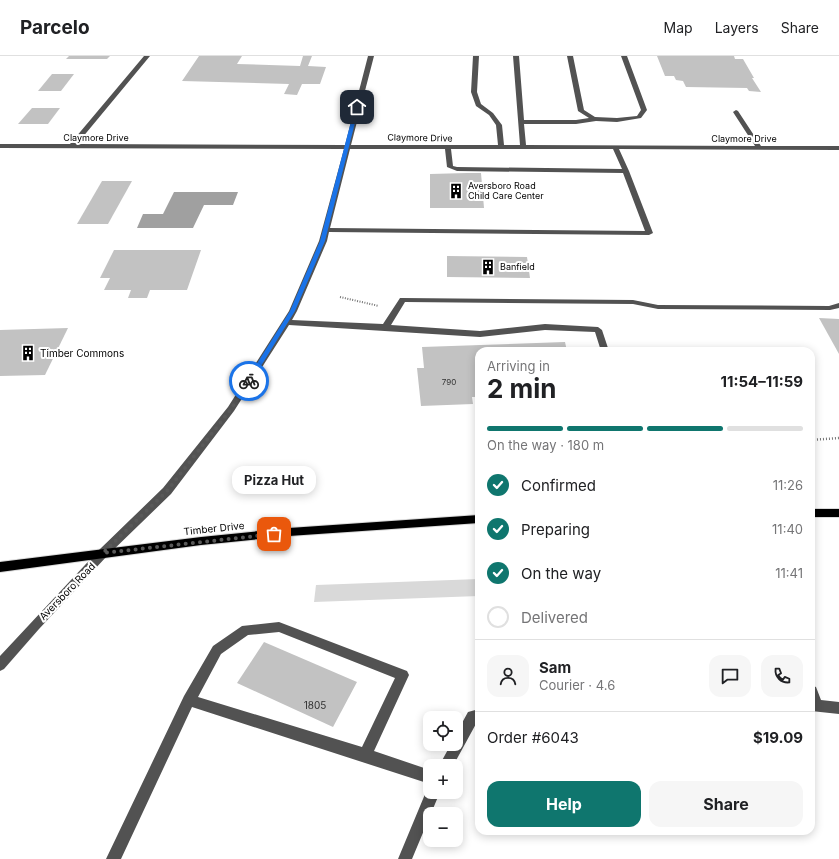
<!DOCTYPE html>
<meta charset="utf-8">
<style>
body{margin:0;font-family:Inter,sans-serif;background:#f6f6f6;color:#202124;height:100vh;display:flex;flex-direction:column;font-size:15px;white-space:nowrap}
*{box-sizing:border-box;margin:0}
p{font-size:13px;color:#757577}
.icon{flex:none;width:22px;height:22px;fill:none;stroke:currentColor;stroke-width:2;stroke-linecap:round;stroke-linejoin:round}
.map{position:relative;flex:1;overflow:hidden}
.panel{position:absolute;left:475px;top:291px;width:340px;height:488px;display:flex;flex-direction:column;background:#fff;border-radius:12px;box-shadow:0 2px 10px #0003}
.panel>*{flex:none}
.fabs{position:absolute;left:423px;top:655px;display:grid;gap:8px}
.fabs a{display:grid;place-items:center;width:40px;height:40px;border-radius:8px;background:#fff;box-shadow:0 2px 10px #0003;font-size:20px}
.pin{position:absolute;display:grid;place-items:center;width:34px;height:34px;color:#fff;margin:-17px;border-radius:8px;box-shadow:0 2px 6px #0006}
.courier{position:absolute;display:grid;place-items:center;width:40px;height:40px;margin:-20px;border:3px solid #1a73e8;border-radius:50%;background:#fff;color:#222;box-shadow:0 1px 5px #0007}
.bubble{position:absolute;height:28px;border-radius:12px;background:#fff;box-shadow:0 2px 10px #0003;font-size:13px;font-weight:700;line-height:28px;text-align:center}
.summary em{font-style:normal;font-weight:700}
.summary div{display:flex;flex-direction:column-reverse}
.summary{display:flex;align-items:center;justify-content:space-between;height:68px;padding:0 12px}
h1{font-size:26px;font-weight:700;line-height:30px}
.bar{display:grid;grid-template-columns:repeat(4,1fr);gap:6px 4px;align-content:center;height:48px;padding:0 12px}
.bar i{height:5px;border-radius:3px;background:#e0e0e0}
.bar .current{background:#0f766e}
.bar p{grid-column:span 4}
.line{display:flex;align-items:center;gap:10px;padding:0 12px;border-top:1px solid #e0e0e0}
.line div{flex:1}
.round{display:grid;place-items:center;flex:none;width:42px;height:42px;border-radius:12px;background:#f6f6f6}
ol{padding:0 12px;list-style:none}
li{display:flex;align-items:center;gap:12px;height:44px}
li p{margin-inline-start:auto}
li .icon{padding:4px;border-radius:50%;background:#0f766e;color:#fff;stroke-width:4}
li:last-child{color:#757577}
li i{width:22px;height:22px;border:2px solid #e0e0e0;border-radius:50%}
.primary-button{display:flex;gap:8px;margin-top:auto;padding:8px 12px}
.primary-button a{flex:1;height:46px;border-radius:12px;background:#0f766e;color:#fff;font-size:16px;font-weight:700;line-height:46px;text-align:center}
.primary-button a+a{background:#f6f6f6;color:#202124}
header{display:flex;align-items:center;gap:24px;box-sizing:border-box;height:56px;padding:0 20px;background:#fff;border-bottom:1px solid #e0e0e0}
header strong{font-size:19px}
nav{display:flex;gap:22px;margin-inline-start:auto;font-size:14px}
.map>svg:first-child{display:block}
.green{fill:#d9d9d9}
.water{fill:#a0a0a0}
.building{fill:#c2c2c2}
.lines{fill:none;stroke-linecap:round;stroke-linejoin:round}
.major-casing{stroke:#dbdbdb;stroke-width:2}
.path-far1{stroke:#747474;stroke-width:2;stroke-dasharray:1 1.5;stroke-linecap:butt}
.path{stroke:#747474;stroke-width:2.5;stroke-dasharray:1 2;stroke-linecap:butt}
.minor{fill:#525252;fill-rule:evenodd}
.major{fill:#000;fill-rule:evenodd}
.route{fill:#1a73e8}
.done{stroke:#595959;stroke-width:4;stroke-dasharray:0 7.2}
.labels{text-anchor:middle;stroke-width:4;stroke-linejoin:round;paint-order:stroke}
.number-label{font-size:8px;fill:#303030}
.far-street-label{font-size:9px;fill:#000;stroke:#fff}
.far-poi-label{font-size:9px;fill:#000;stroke:#fff;text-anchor:start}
.poi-label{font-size:10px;fill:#000;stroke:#fff;text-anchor:start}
.street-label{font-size:10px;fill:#000;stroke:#fff}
.near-number-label{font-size:10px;fill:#303030}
</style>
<header>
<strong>Parcelo</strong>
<nav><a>Map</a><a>Layers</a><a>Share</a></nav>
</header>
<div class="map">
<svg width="839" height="803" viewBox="0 0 839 803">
<rect width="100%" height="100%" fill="#fff"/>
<polygon class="green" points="479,523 479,540 314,546 316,529"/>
<polygon class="water" points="174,136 238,136 233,149 204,149 193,172 137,172 143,158 163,158"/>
<g class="building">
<polygon points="69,0 110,0 107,3 66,3"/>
<polygon points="199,0 242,0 237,8 300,10 303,0 312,0 308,10 326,11 320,28 302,28 297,39 284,38 289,28 182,25"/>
<polygon points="657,0 734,0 735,3 743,3 754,22 752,22 761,36 749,35 747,32 686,31 683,25 676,24 674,20 665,20"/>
<polygon points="52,18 74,18 61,35 38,35"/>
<polygon points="32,52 60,52 48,68 18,68"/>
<polygon points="467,117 481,117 484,152 430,152 430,118"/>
<polygon points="102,125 132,125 108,168 77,168"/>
<polygon points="114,194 201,194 187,234 150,234 147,242 128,242 131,234 104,234 110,222 100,222"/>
<polygon points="447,200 527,201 530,222 447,221"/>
<polygon points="819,262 839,263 839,298"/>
<polygon points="68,272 45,319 0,320 0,274"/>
<polygon points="565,286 567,295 479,295 479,341 472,341 473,348 421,350 417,312 424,312 422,291"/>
<polygon points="264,586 357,626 333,671 237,627"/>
</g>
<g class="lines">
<g class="major-casing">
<g id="major">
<rect x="811" y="453" width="28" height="8"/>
<polygon points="479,459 479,467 289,480 201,489 0,516 0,506 201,481 289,472"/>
</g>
</g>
<polyline class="path-far1" points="340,241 379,250"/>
<polyline class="path" points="811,384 839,382"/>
<g class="minor">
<path d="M 144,0 L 150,0 L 77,88 L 345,89 L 368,0 L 374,0 L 351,89 L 498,89 L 496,69 L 489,59 L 476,50 L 471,36 L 473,0 L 479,0 L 477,36 L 481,48 L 493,57 L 502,69 L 504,89 L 520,89 L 513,0 L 519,0 L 524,64 L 576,64 L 589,62 L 578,55 L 567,0 L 573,0 L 584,54 L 595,61 L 617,62 L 637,60 L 641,54 L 621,0 L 627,0 L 647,54 L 641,62 L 617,66 L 596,65 L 576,68 L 524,68 L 526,89 L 755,90 L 733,56 L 736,54 L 738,55 L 761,90 L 839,90 L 839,94 L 619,93 L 629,115 L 653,177 L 649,179 L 329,176 L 327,185 L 297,255 L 292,264 L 383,268 L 400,242 L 403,242 L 633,244 L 658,249 L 829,250 L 839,247 L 839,252 L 830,254 L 658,253 L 633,248 L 405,246 L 391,269 L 480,275 L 545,268 L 598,271 L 602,274 L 609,295 L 601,295 L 595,276 L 545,274 L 480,281 L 289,269 L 234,355 L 171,438 L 107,500 L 39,573 L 4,613 L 0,615 L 0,600 L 99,494 L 163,432 L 228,351 L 289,255 L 319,185 L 344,93 L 0,92 L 0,88 L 70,88 ZM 350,93 L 445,93 L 447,111 L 457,115 L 623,117 L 645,175 L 330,172 ZM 451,93 L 613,93 L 622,113 L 457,111 L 453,110 Z"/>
<path d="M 279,566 L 407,615 L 409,619 L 374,695 L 430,714 L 430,728 L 192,651 L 121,803 L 106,803 L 184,640 L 213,590 L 242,570 ZM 279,576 L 395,622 L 362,691 L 198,641 L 221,598 L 248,579 Z"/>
<polygon points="811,629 816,631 821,644 839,646 839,658 811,655"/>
<polygon points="479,653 479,665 477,666 453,710 439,710 451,688 456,688 456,678 468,656"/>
<polygon points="430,730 430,736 440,736 412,803 398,803 428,731"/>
</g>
<use href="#major" class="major"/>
</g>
<polygon class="route" points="355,50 359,51 325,185 295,255 251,326 247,326 246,325 290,255 320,185"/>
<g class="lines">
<polyline class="done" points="249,325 231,353 167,435 103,497 274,478"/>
</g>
<defs>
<g id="building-bare" transform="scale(1.2)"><path d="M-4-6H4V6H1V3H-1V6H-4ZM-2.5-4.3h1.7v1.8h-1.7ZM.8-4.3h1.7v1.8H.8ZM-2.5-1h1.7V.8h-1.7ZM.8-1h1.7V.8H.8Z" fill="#000" stroke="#fff" stroke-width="2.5" paint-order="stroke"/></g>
</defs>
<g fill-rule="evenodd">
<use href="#building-bare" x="456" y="135"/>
<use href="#building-bare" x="488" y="211"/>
<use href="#building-bare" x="28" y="297"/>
</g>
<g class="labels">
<g class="number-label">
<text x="449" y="329">790</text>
</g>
<g class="far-street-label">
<text x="96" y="85">Claymore Drive</text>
<text transform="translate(420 82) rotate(1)" y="3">Claymore Drive</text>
<text x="744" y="86">Claymore Drive</text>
</g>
<g class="far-poi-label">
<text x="468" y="133">Aversboro Road<tspan x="468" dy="10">Child Care Center</tspan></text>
<text x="500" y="214">Banfield</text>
</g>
<g class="poi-label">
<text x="40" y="301">Timber Commons</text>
</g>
<g class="street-label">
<text transform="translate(214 472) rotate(-6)" y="4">Timber Drive</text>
<text transform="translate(67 535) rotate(-46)" y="4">Aversboro Road</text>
</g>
<g class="near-number-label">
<text x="315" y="653">1805</text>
</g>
</g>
</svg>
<div class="fabs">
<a><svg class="icon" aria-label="locate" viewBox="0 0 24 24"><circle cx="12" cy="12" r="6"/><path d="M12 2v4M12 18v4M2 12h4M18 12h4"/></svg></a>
<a>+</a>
<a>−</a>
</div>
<div class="pin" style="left:274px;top:478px;background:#ea580c"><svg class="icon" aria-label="bag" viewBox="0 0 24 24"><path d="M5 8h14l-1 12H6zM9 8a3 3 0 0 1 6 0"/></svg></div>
<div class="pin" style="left:357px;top:51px;background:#1f2937"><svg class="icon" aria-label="home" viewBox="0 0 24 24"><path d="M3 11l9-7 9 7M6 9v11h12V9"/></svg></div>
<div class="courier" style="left:249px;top:325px"><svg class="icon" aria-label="bike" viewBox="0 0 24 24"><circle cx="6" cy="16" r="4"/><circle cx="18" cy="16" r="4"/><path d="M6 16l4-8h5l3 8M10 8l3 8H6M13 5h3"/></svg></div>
<div class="bubble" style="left:232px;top:410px;width:84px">Pizza Hut</div>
<section class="panel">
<div class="summary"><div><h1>2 min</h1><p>Arriving in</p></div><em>11:54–11:59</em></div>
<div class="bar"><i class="current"></i><i class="current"></i><i class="current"></i><i></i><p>On the way · 180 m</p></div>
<ol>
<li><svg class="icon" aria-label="check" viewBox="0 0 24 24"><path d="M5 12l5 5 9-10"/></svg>Confirmed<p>11:26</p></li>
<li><svg class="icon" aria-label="check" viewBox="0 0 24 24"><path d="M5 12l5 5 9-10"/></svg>Preparing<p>11:40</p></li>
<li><svg class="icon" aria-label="check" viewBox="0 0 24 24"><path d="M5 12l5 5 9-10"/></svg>On the way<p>11:41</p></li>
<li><i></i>Delivered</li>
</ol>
<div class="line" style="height:72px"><a class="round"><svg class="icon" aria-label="person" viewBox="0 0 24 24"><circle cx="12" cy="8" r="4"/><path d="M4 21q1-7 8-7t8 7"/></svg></a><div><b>Sam</b><p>Courier · 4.6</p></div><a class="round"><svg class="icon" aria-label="chat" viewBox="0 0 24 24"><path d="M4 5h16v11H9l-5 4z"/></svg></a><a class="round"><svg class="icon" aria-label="phone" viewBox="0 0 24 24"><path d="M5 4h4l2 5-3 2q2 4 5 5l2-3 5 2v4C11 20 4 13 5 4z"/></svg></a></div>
<div class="line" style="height:52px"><div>Order #6043</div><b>$19.09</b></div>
<div class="primary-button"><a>Help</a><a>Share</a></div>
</section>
</div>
